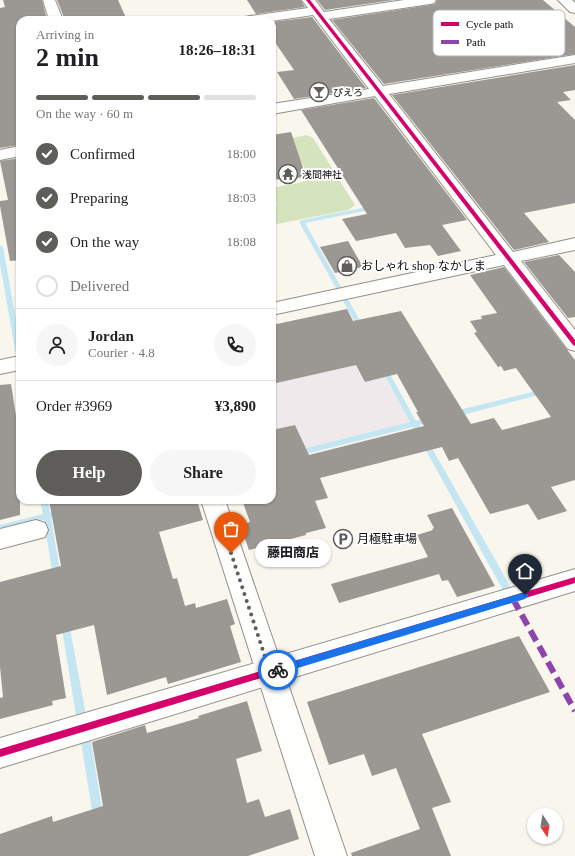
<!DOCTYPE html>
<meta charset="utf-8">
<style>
body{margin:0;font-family:"Times New Roman","Noto Sans JP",serif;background:#f6f6f6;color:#202124;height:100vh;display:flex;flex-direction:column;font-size:15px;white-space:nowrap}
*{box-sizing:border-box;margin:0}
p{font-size:13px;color:#757577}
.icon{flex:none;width:22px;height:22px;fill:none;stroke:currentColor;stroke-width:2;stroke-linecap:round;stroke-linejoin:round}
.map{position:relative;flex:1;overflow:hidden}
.drawer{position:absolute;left:16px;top:16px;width:260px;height:488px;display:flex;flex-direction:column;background:#fff;border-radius:12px;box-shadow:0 1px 3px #0004}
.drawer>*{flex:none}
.needle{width:26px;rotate:168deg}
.tools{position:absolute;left:527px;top:808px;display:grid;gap:8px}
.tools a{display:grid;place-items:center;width:36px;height:36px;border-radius:50%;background:#fff;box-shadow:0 1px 3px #0004;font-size:20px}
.pin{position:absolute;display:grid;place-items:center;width:34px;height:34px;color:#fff;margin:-41px -17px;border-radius:50% 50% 50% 0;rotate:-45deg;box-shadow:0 0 4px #0007}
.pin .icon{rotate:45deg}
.courier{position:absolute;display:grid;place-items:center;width:40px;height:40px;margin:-20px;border:3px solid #1a73e8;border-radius:50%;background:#fff;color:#222;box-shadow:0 1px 5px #0007}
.bubble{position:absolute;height:28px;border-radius:14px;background:#fff;box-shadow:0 1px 3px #0004;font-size:13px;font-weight:800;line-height:28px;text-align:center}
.headline em{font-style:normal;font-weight:800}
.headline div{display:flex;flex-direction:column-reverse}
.headline{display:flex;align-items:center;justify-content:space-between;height:68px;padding:0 20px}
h1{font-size:26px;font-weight:800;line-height:30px}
.bar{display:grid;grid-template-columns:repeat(4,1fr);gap:6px 4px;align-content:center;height:48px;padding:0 20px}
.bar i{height:5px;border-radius:3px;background:#e0e0e0}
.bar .current{background:#5e5d59}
.bar p{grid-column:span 4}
.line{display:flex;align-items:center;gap:10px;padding:0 20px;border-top:1px solid #e0e0e0}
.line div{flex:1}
.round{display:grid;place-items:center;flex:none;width:42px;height:42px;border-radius:21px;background:#f6f6f6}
ol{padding:0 20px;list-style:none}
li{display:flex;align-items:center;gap:12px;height:44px}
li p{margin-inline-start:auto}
li .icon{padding:4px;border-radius:50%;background:#5e5d59;color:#fff;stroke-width:4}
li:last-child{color:#757577}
li i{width:22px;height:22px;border:2px solid #e0e0e0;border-radius:50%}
.cta{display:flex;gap:8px;margin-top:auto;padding:8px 20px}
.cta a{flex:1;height:46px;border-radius:24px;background:#5e5d59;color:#fff;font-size:16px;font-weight:800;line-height:46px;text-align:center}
.cta a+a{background:#f6f6f6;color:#202124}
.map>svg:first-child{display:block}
.industrial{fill:#efe9eb}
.forest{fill:#d5e4bc}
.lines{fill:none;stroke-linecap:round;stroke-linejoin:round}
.stream{fill:#c4e6f2;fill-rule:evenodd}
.building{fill:#9b9894}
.minor-casing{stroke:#92908c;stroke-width:2}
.tertiary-casing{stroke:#92908c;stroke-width:2}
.minor{fill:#fefefc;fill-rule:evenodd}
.tertiary{fill:#fefefc;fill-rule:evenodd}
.quiet{stroke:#8e44ad;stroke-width:6;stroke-dasharray:12 6;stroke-linecap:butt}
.cycleway-casing{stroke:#fff;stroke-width:2}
.cycleway{fill:#d6006c;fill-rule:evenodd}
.route{fill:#1a73e8}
.done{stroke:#5e5d59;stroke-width:4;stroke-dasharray:0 7.2}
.labels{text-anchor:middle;stroke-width:4;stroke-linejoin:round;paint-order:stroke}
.far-poi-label{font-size:10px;fill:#0a0a0a;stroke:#fff;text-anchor:start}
.poi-label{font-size:12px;fill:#0a0a0a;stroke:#fff;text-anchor:start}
.key{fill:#fff;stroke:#b6b6b6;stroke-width:1}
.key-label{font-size:11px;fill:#0a0a0a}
</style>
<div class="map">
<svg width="575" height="856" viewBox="0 0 575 856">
<rect width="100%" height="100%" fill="#f9f6ed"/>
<polygon class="industrial" points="369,349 410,422 272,456 272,371"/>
<path class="forest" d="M 307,135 L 313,138 L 355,205 L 348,210 L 272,225 L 272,208 L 277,204 L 272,190 C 282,182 301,188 309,176 L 290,142 L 292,138 Z"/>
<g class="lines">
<g class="stream">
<polygon points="372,206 375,208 374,209 305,223 341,287 340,288 336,288 299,222 302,220"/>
<polygon points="0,245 3,247 20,342 20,357 19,357 16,355 0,264"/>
<polygon points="346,299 349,301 364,328 363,330 359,330 358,328 343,301"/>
<polygon points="382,367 386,367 416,421 429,417 431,418 432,420 431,422 419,425 510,586 511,589 510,592 507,593 504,592 413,427 298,456 295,455 294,453 295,451 298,450 410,422 381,369"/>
<polygon points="544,389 546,389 547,391 546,393 455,417 452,414 455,411"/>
<polygon points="40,500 48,500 50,512 53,513 54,515 51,518 61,577 60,579 57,580 54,579 53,577 44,520 0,531 0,525 43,514"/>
<polygon points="65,619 68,620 69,623 86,715 84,718 81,719 78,718 76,715 61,623 62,620"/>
<polygon points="86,737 89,739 91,742 103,816 101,819 98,821 95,819 93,816 81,742 83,739"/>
</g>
</g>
<g class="building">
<polygon points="3,0 42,0 46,16 20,19 20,145 0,148 0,8 5,7"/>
<polygon points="57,0 118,0 126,18 113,20 65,20"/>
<polygon points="247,0 301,0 305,7 256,14"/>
<polygon points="317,0 394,0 325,10"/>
<polygon points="437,0 543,0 575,27 575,54 384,84 332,20 430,5 435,4"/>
<polygon points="312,17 366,88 294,99 277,72 294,70 272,38 272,22"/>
<polygon points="575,65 575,90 563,92 571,100 557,102 575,120 575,203 524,213 549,242 514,250 392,95"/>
<polygon points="374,98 467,220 442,225 461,251 438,256 430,245 405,248 396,233 356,241 342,219 367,214 301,110"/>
<polygon points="291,132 306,177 272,180 272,135"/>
<polygon points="20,158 20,260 10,261 0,206 0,201 8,200 0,161"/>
<polygon points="348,241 363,267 335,273 320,247"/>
<polygon points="559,255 575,272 575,317 568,318 524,262"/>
<polygon points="504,267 575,360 575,480 551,487 567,511 538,520 528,504 490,514 458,458 449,461 442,447 320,478 328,498 315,501 326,528 306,533 306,535 249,550 240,525 250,522 242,500 272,500 272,430 295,425 309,455 424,426 416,412 418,412 397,374 365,382 356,365 272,384 272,325 347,309 353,321 401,311 471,424 494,418 502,430 551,417 516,368 504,371 501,366 498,367 474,333 477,332 470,321 482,319 481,316 497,313 470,275"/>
<polygon points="11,384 20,441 20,515 0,520 0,385"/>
<polygon points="49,500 197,500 203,520 159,532 173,579 177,578 185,606 195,603 196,608 227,599 235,624 230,626 241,662 168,684 166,677 107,695 94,625 56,635 66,698 52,701 53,705 0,719 0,698 3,697 0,667 0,582 61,566"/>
<polygon points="452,508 495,586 457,597 448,580 442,581 439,574 339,603 331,584 428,557 417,535 433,530 432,529 434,528 427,515"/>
<polygon points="519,636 550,692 422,734 451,802 432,808 451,856 352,856 351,853 420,829 396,768 372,776 364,754 329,765 307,702"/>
<polygon points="247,701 262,751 236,759 247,803 259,799 265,817 290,809 299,839 248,856 0,856 0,834 52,816 53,822 103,806 92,742 145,725 147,733 199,718 198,716"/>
</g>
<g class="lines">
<g class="minor-casing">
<g id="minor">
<polygon points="302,0 315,0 324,12 404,0 436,0 434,3 430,4 329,19 383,86 575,55 575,63 389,94 513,252 575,238 575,250 521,261 575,330 575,351 568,349 504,265 272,315 272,303 496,255 375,96 272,114 272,104 369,89 313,15 272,21 243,20 245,17 250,16 308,8"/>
<polygon points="20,146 20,156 0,160 0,150"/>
<polygon points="20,356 20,370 0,374 0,360"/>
<polygon points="36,520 45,523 48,530 45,537 0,549 0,529"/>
<polygon points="575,569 575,591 0,768 0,738"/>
</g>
</g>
<g class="tertiary-casing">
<g id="tertiary">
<polygon points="43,0 55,0 63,20 49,20"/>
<polygon points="558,0 572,0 575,3 575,13 570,12"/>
<polygon points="201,500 225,500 347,856 315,856"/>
</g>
</g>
<use href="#minor" class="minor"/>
<use href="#tertiary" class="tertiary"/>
<polyline class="quiet" points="513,599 575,711"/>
<g class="cycleway-casing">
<g id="cycleway">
<polygon points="306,0 310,0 575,340 575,346 573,345"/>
<polygon points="575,577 575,583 0,757 0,749"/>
</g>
</g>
<use href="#cycleway" class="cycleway"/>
</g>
<polygon class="route" points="525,592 529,595 525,599 278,674 274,670 278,666"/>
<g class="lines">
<polyline class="done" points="231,553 270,672 278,670"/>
</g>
<defs>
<g id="bar-ring" transform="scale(1)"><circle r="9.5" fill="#fff" stroke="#5e5d59" stroke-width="1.5"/><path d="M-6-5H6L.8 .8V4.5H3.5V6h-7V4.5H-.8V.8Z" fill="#5e5d59"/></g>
<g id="temple-ring" transform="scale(1)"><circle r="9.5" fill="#fff" stroke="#5e5d59" stroke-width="1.5"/><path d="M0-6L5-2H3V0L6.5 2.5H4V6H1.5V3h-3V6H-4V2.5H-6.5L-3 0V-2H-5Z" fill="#5e5d59"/></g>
<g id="shop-ring" transform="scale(1)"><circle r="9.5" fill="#fff" stroke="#5e5d59" stroke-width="1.5"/><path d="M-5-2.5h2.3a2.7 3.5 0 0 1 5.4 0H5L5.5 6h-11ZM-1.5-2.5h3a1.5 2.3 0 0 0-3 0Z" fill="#5e5d59"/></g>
<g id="parking-ring" transform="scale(1)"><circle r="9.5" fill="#fff" stroke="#5e5d59" stroke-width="1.5"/><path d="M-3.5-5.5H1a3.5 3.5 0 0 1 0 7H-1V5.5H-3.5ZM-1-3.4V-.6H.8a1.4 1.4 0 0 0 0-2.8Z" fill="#5e5d59"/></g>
</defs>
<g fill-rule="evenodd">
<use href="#bar-ring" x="319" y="92"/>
<use href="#temple-ring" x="288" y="174"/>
<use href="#shop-ring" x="347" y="266"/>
<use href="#parking-ring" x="343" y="539"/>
</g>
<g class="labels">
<g class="far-poi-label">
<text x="333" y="96">ぴえろ</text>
<text x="302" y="178">浅間神社</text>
</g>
<g class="poi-label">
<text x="361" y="270">おしゃれ shop なかしま</text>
<text x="357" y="543">月極駐車場</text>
</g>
</g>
<rect x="433" y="10" width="132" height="46" rx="6" class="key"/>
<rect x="441" y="22" width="18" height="4" fill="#d6006c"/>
<rect x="441" y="40" width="18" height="4" fill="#8e44ad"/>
<g class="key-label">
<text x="466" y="28">Cycle path</text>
<text x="466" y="46">Path</text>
</g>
</svg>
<div class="tools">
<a><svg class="needle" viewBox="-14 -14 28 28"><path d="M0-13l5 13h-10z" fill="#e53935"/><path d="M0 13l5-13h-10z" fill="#757577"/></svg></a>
</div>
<div class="pin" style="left:231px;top:553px;background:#ea580c"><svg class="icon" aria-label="bag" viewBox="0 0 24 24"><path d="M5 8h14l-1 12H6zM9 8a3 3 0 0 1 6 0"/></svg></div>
<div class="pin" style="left:525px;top:595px;background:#1f2937"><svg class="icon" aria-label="home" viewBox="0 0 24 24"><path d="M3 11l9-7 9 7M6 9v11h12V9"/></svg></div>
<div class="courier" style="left:278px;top:670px"><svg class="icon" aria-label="bike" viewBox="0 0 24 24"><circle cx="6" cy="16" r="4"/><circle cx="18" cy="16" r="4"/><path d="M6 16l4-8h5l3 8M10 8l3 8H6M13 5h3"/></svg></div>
<div class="bubble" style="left:255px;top:539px;width:76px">藤田商店</div>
<section class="drawer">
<div class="headline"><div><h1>2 min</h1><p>Arriving in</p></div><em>18:26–18:31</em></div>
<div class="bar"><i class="current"></i><i class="current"></i><i class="current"></i><i></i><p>On the way · 60 m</p></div>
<ol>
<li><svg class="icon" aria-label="check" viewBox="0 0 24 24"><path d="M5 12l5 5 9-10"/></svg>Confirmed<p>18:00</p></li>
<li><svg class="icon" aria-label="check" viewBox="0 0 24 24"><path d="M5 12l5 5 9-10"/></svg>Preparing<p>18:03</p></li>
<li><svg class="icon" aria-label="check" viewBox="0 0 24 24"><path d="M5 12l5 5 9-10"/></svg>On the way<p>18:08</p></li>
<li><i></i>Delivered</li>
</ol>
<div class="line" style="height:72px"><a class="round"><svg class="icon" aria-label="person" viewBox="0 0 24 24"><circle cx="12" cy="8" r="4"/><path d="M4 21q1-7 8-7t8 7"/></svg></a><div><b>Jordan</b><p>Courier · 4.8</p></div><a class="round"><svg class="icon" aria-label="phone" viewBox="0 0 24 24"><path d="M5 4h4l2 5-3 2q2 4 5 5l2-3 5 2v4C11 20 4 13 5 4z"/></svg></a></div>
<div class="line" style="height:52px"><div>Order #3969</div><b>¥3,890</b></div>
<div class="cta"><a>Help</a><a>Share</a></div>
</section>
</div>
